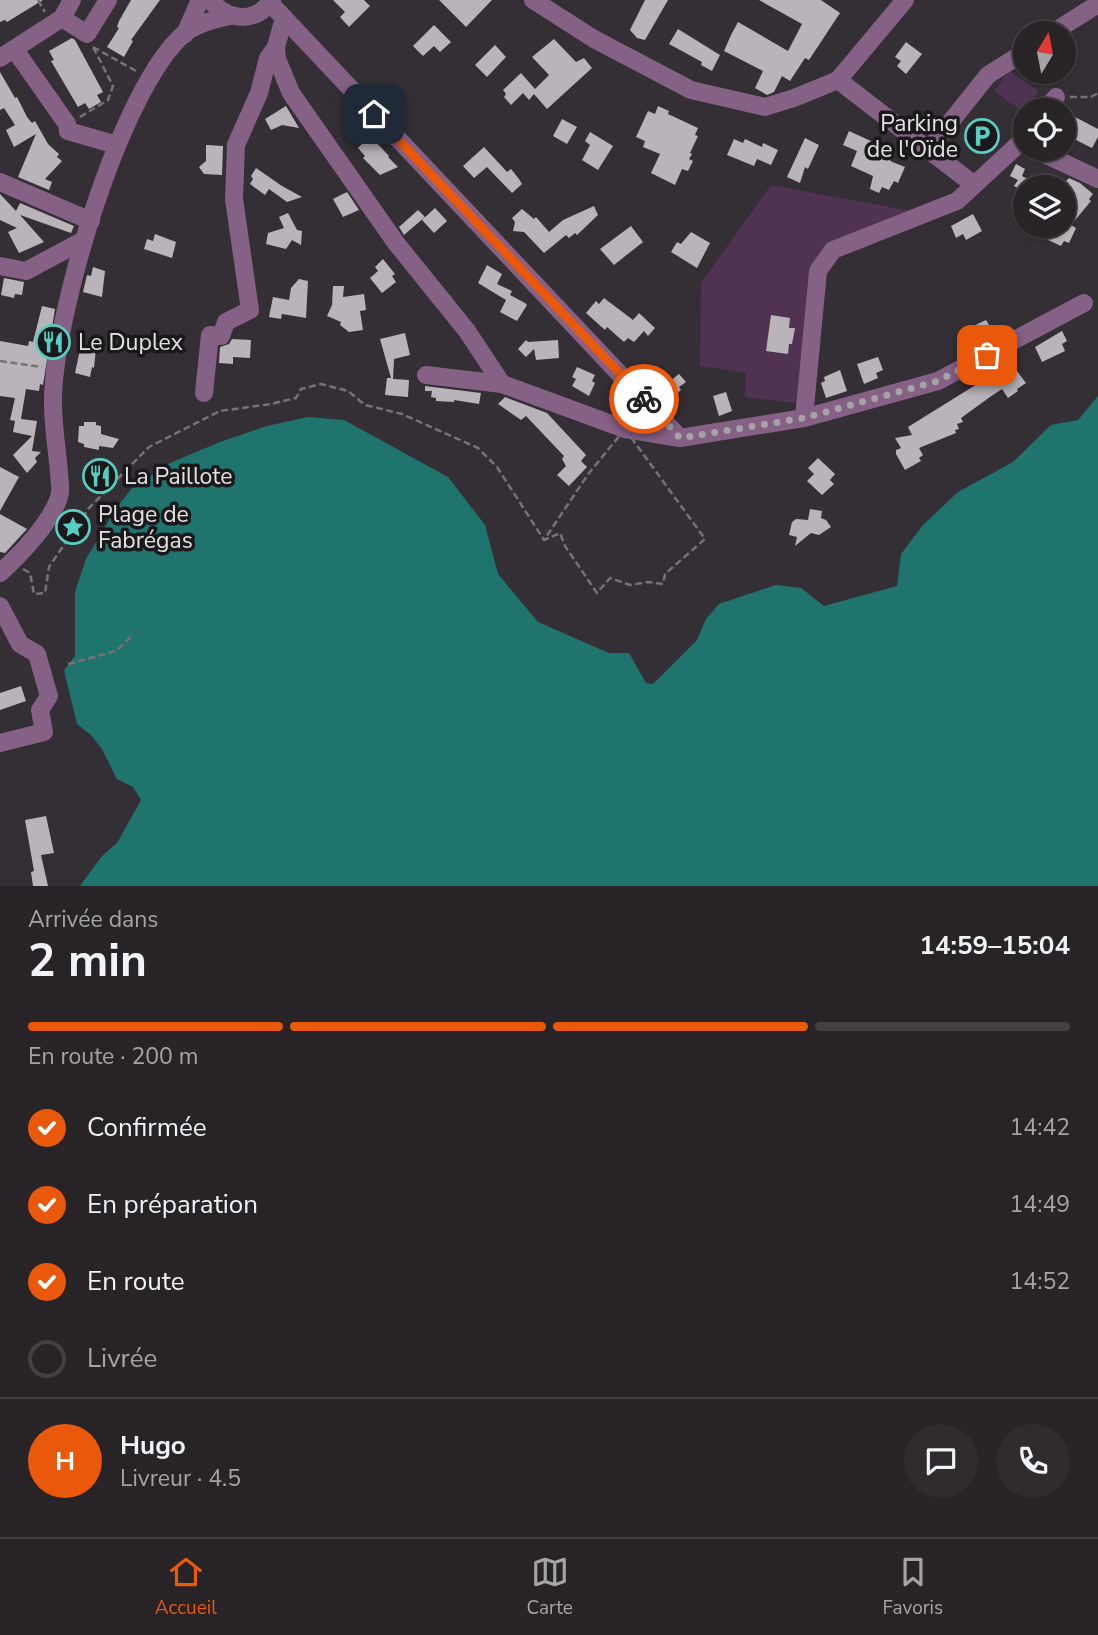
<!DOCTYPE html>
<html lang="fr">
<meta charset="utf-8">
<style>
body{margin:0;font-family:"Nunito Sans",sans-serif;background:#2f2b2f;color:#f1f3f6;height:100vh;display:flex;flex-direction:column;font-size:26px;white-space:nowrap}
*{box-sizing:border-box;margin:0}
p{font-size:23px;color:#a4a4a7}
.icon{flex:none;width:38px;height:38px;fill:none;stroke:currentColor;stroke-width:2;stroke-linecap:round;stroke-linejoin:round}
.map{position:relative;height:886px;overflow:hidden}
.panel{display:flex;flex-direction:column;background:#272327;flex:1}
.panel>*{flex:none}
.needle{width:46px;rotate:10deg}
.tools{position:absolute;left:1013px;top:21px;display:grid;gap:14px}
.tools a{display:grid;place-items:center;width:63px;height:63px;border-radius:50%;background:#272327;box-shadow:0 2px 5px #0004,0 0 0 2px #434044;font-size:35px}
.pin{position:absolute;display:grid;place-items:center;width:60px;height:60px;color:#fff;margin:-30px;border-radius:14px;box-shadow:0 4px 10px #0006}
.courier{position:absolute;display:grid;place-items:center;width:70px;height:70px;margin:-35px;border:5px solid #ea580c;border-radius:50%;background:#fff;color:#222;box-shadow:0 2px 9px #0007}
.overview em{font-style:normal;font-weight:700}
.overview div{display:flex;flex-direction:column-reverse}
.overview{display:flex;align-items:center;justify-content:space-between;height:119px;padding:0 28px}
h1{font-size:46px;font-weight:700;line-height:52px}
.bar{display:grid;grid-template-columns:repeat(4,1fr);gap:10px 7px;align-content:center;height:84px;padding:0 28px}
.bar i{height:9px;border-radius:5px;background:#434044}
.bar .active{background:#ea580c}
.bar p{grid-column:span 4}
.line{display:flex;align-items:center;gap:18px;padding:0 28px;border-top:2px solid #434044}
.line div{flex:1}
.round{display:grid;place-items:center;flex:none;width:74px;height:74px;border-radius:37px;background:#2f2b2f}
ol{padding:0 28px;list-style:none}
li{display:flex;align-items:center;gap:21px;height:77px}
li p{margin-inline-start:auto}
li .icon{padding:7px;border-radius:50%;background:#ea580c;color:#fff;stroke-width:4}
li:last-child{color:#a4a4a7}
li i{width:38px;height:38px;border:4px solid #434044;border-radius:50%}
.tab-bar{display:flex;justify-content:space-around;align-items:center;height:98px;border-top:2px solid #434044;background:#272327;font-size:19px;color:#a4a4a7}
.tab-bar a{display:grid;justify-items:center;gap:4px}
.tab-bar .active{color:#ea580c}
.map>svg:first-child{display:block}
.green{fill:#503252}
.water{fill:#1f756e}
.building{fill:#b9b4b9}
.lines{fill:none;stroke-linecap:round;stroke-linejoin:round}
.path{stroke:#767276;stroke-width:2.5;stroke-dasharray:7 3.5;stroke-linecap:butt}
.minor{stroke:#856186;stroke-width:18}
.done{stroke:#a6a3a6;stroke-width:7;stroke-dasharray:0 12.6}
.route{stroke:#ea580c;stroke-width:9}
.labels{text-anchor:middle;stroke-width:7;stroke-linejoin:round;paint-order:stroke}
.poi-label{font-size:23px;fill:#e4e1e4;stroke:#1a181a;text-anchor:start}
</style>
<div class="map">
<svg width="1098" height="886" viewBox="0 0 1098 886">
<rect width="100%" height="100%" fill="#342f34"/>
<g class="green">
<polygon points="1009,71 1039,91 1023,112 994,91"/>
<polygon points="771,185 911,211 827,246 809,269 797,403 745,397 746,373 700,366 701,283"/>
</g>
<polygon class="water" points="1098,396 1098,886 80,886 102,856 117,843 141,800 133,787 117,779 102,749 91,735 77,724 64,670 75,656 75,592 86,559 117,507 132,488 170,463 220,442 267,426 308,417 344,420 448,477 485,525 498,574 538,622 609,653 629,653 646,683 653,684 697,640 706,619 719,604 776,585 801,588 824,606 897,586 901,554 923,525 958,492 1013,462 1051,425 1078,420"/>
<g class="building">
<polygon points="0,0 43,0 7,22 5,20 0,22"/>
<polygon points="131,0 160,0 131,40 133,41 124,57 107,47 119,28 117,27 119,21"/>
<polygon points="333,0 364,0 370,6 349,27 340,17 345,12"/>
<polygon points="439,0 492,0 466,27"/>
<polygon points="645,0 668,0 645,40 637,38 630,30"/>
<polygon points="759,0 821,0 840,13 809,60 805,58 790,81 782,76 774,92 767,95 755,88 763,71 724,51 731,35 738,22 788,51 802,24"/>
<polygon points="434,25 451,42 440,52 434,46 423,56 413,46"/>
<polygon points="678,29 720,55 712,71 701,65 702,62 669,44"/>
<polygon points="72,38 75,40 103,92 97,95 101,102 89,109 85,103 78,107 51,61 54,60 49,51"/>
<polygon points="554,39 576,62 584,58 592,68 547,109 534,94 529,100 523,93 511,105 504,97 506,94 503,90 521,73 535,89 549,75 532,57"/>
<polygon points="906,42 922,54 906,74 897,66 901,61 895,57"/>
<polygon points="495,45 506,57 487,77 475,65"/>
<polygon points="0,72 15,98 17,97 27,117 32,123 35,121 48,144 59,154 57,157 62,161 45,179 52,182 49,190 18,177 36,134 14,147 6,130 15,125 4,108 0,110"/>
<polygon points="286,106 299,128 282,125 271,130 265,119"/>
<polygon points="658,106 669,111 668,114 698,128 695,135 698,136 690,153 692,154 689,159 693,161 688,171 682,169 675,185 651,173 660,154 643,147 645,141 636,137 648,111 655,114"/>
<polygon points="1075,117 1098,129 1098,137 1092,148 1066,135"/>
<polygon points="562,119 577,127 567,144 553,136"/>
<polygon points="849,131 871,141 869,146 892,157 890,161 905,167 898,183 894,181 889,190 882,187 879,193 870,189 873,176 851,166 857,151 843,145"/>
<polygon points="590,132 613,146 598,170 582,160 590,145 585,141"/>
<polygon points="370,136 389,156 388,157 398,167 380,175 363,158 365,156 358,148"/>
<polygon points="805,138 819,145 808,169 805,167 800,183 787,177"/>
<polygon points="734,139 743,143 745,139 762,147 763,143 778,150 771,165 757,159 754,166 727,155"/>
<polygon points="206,145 223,146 222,175 204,174 199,167 206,161"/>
<polygon points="484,147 507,172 511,169 519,179 522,184 512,193 487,167 474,178 463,166"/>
<polygon points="1016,164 1025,169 1022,176 1031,181 1026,187 1025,192 1014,186 1018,180 1010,176"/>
<polygon points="256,168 282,186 302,197 287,202 269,189 265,195 250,184 253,179 251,176"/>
<polygon points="1069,178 1080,183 1093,194 1089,199 1091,201 1071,225 1076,228 1069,243 1064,241 1061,246 1046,239 1049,233 1036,226 1064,226 1064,183"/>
<polygon points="347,192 359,210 343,217 333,199"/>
<polygon points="0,194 16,211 20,203 74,226 71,233 20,215 44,242 19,253 8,232 17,228 0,220"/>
<polygon points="594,206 598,215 577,235 575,233 569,238 566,235 544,253 524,232 513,231 515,222 512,218 522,209 534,219 536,217 549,232 563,220"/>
<polygon points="435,208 447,221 434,233 422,220"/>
<polygon points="418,210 425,217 404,235 399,227"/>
<polygon points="288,213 297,230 302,231 301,245 292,240 286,249 266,244 268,233 284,228 279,217"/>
<polygon points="973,214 982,231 966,240 963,234 956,238 951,226"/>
<polygon points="631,226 643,242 614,265 600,249"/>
<polygon points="691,232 710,243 697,268 671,252 677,242 681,244"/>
<polygon points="155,234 176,242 172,258 144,249 147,239 153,241"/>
<polygon points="383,259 395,274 392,276 396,282 382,293 370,278 378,271 375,267"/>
<polygon points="487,265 502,274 497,284 512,291 510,295 525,303 527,305 517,321 500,312 506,300 478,283"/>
<polygon points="93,267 105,271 102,297 83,292 87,275 91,276"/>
<polygon points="4,278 24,282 22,295 15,294 14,298 1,295"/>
<polygon points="299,279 308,281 306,318 282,314 281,319 269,317 273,297 289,300 291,288"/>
<polygon points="333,286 344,286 343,297 364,294 366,310 360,311 363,330 349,332 340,325 341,322 327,316 332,305"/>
<polygon points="604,298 633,320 639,313 655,328 648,336 644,331 634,342 628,338 624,342 607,327 605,330 586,313 596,301 599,304"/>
<polygon points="42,306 55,309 43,385 40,384 39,391 26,389 21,419 37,421 32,451 41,452 35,458 37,462 27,473 13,455 32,436 13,432 15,421 10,420 15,398 0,396 0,341 28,346 29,341 33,342"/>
<polygon points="771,315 790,318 789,328 795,328 792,344 789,344 788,354 766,351"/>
<polygon points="986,320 994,333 974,343 967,329"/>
<polygon points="1062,331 1067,341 1062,344 1065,351 1042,362 1035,347"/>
<polygon points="405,333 410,355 394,359 393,379 409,380 408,397 385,395 387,378 391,378 380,339"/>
<polygon points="232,339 251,340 250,358 233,357 233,364 219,363 220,347 229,344"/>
<polygon points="526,340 528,342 558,340 559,358 536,360 534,349 526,357 518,349"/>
<polygon points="81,345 96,348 94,368 92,367 90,377 75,373"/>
<polygon points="878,357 883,370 876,373 878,378 864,384 857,364"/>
<polygon points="1011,363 1026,383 1017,389 1018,391 1008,398 1002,389 990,397 961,418 963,422 957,424 959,429 955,430 956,433 919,448 923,455 919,458 921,461 905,470 896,454 896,450 901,448 895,438 912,435 908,427"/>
<polygon points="577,367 595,375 592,381 595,383 589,396 572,386 576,379 572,377"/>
<polygon points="840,370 847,391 826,398 821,383 825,381 824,377"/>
<polygon points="679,374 686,382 679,387 681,390 671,399 661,388"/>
<polygon points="425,386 481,393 479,404 454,400 454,402 436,401 436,398 431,397 432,391 425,391"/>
<polygon points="726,392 732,411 719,416 713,396"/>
<polygon points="505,397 547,413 586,455 581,461 587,467 569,486 557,475 566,466 562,459 564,456 526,416 521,420 498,404"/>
<polygon points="84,422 96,422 96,425 101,426 101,434 119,439 113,448 99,446 99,450 84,447 84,444 78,442 79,426 84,426"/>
<polygon points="818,458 835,474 830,480 834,484 822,495 807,481 814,474 808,468"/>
<polygon points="0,467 19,477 0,511"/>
<polygon points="810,509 822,511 821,518 826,520 831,527 819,535 811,533 795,546 797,537 789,535 792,522 796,519 808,520"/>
<polygon points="0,514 27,529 5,553 0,552"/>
<polygon points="21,686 26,701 0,710 0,693"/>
<polygon points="46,816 54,853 41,855 48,886 33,886 31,872 34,871 25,820"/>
</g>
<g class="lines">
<g class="path">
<polyline points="38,0 45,12"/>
<polyline points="93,47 136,71"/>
<polyline points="1070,97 1091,97 1098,93"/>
<polyline points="80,117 108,100 113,86 93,47"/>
<polyline points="0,361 42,367"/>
<polygon points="625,429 705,539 665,574 663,584 648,582 630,585 610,578 597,593 565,546 560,533 544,540 589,473"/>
<polyline points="23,569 30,573 34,594 45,593 49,567 89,508 149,447 220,411 271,404 296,398 301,389 321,384 348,391 365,405 402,414 478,448 497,467 544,540"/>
<polyline points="68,664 116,651 133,635"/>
</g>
<g class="minor">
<path d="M 210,0 C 228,21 255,24 272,0"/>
<polyline points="533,0 594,39 691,90 765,107 794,98 838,80 905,0"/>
<polyline points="270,3 680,438"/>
<polyline points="62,18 87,34 108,0"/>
<polyline points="284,18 276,47 277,59 291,93 396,243 467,331 502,384 625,429 680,438 804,418 938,381 1084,303"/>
<polyline points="1052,33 1098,4"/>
<polyline points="185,34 200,0"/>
<polyline points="15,50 67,124 68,131 117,145"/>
<polyline points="0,58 62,18 72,0"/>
<polyline points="838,80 973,184"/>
<polyline points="1046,110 1056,97"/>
<polyline points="1034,149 1098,179"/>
<polyline points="928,150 988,75 1026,51"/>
<polyline points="0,182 91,221"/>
<polyline points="0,266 26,271 84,240"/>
<polyline points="426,375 502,384"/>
<polyline points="204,393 210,335 221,336 226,322 250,310 234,199 236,145 259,93 268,58 276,47"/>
<polyline points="804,418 818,271 833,250 957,201 1026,137"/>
<path d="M 0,573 C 19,556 55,519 60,493 C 61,487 59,478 59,472 C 57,449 53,426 53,403 C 52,320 121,86 185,33 C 198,23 214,20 229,16"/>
<polyline points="0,606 20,644 37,654 49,696 40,710 44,732 0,743"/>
</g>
</g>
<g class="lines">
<polyline class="done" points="644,399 680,438 804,418 938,381 987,355"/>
<polyline class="route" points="374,114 644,399"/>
</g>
<defs>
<g id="parking-ring" transform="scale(1.75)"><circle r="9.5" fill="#1a181a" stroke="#57cec2" stroke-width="1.5"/><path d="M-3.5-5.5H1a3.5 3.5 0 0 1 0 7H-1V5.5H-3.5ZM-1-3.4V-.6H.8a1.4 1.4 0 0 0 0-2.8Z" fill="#57cec2"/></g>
<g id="restaurant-ring" transform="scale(1.75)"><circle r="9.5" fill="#1a181a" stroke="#57cec2" stroke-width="1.5"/><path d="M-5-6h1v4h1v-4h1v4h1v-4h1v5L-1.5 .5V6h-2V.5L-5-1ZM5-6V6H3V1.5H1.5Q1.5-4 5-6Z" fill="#57cec2"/></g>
<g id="sight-ring" transform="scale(1.75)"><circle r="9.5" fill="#1a181a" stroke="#57cec2" stroke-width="1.5"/><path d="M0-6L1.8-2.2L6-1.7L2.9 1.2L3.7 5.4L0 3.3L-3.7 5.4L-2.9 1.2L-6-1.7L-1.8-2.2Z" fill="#57cec2"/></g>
</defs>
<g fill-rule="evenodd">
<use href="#parking-ring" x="982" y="136"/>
<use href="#restaurant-ring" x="53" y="342"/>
<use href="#restaurant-ring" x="100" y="476"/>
<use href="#sight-ring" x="73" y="527"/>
</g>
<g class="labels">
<g class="poi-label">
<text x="958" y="131" text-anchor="end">Parking<tspan x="958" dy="26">de l'Oïde</tspan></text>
<text x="78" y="350">Le Duplex</text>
<text x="124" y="484">La Paillote</text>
<text x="98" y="522">Plage de<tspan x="98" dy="26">Fabrégas</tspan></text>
</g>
</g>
</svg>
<div class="tools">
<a><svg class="needle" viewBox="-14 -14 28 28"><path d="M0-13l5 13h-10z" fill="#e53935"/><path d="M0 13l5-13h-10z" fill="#a4a4a7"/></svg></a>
<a><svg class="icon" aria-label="locate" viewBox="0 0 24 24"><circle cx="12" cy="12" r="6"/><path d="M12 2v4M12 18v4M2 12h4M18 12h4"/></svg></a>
<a><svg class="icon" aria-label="layers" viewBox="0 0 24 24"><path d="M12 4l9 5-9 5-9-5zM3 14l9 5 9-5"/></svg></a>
</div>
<div class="pin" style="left:987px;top:355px;background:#ea580c"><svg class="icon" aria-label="bag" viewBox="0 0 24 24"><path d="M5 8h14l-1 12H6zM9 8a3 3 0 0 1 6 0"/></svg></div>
<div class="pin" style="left:374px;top:114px;background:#1f2937"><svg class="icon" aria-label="home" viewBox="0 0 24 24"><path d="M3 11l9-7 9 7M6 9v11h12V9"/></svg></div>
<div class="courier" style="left:644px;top:399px"><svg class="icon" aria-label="bike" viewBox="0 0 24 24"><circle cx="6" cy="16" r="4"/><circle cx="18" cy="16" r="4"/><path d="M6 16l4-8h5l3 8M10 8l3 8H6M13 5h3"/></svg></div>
</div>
<section class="panel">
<div class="overview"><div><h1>2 min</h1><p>Arrivée dans</p></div><em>14:59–15:04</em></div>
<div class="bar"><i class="active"></i><i class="active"></i><i class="active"></i><i></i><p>En route · 200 m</p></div>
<ol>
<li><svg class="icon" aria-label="check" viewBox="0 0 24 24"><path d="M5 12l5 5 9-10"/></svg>Confirmée<p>14:42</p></li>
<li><svg class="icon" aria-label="check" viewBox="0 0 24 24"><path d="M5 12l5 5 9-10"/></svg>En préparation<p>14:49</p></li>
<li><svg class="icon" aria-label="check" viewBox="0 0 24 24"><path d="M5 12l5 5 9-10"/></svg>En route<p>14:52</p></li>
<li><i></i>Livrée</li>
</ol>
<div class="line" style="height:126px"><b class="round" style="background:#ea580c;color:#fff">H</b><div><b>Hugo</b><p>Livreur · 4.5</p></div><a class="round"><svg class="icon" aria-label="chat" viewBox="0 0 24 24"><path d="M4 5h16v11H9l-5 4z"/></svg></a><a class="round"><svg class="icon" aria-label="phone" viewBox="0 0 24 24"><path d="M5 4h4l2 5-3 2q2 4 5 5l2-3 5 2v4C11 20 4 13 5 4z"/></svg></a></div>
</section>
<nav class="tab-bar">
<a class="active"><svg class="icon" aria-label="home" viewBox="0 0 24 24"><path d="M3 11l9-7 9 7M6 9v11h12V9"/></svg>Accueil</a>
<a><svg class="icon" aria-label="map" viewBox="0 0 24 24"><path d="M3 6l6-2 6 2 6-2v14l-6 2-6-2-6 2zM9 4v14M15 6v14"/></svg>Carte</a>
<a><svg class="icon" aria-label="saved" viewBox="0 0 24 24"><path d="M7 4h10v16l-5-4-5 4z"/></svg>Favoris</a>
</nav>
